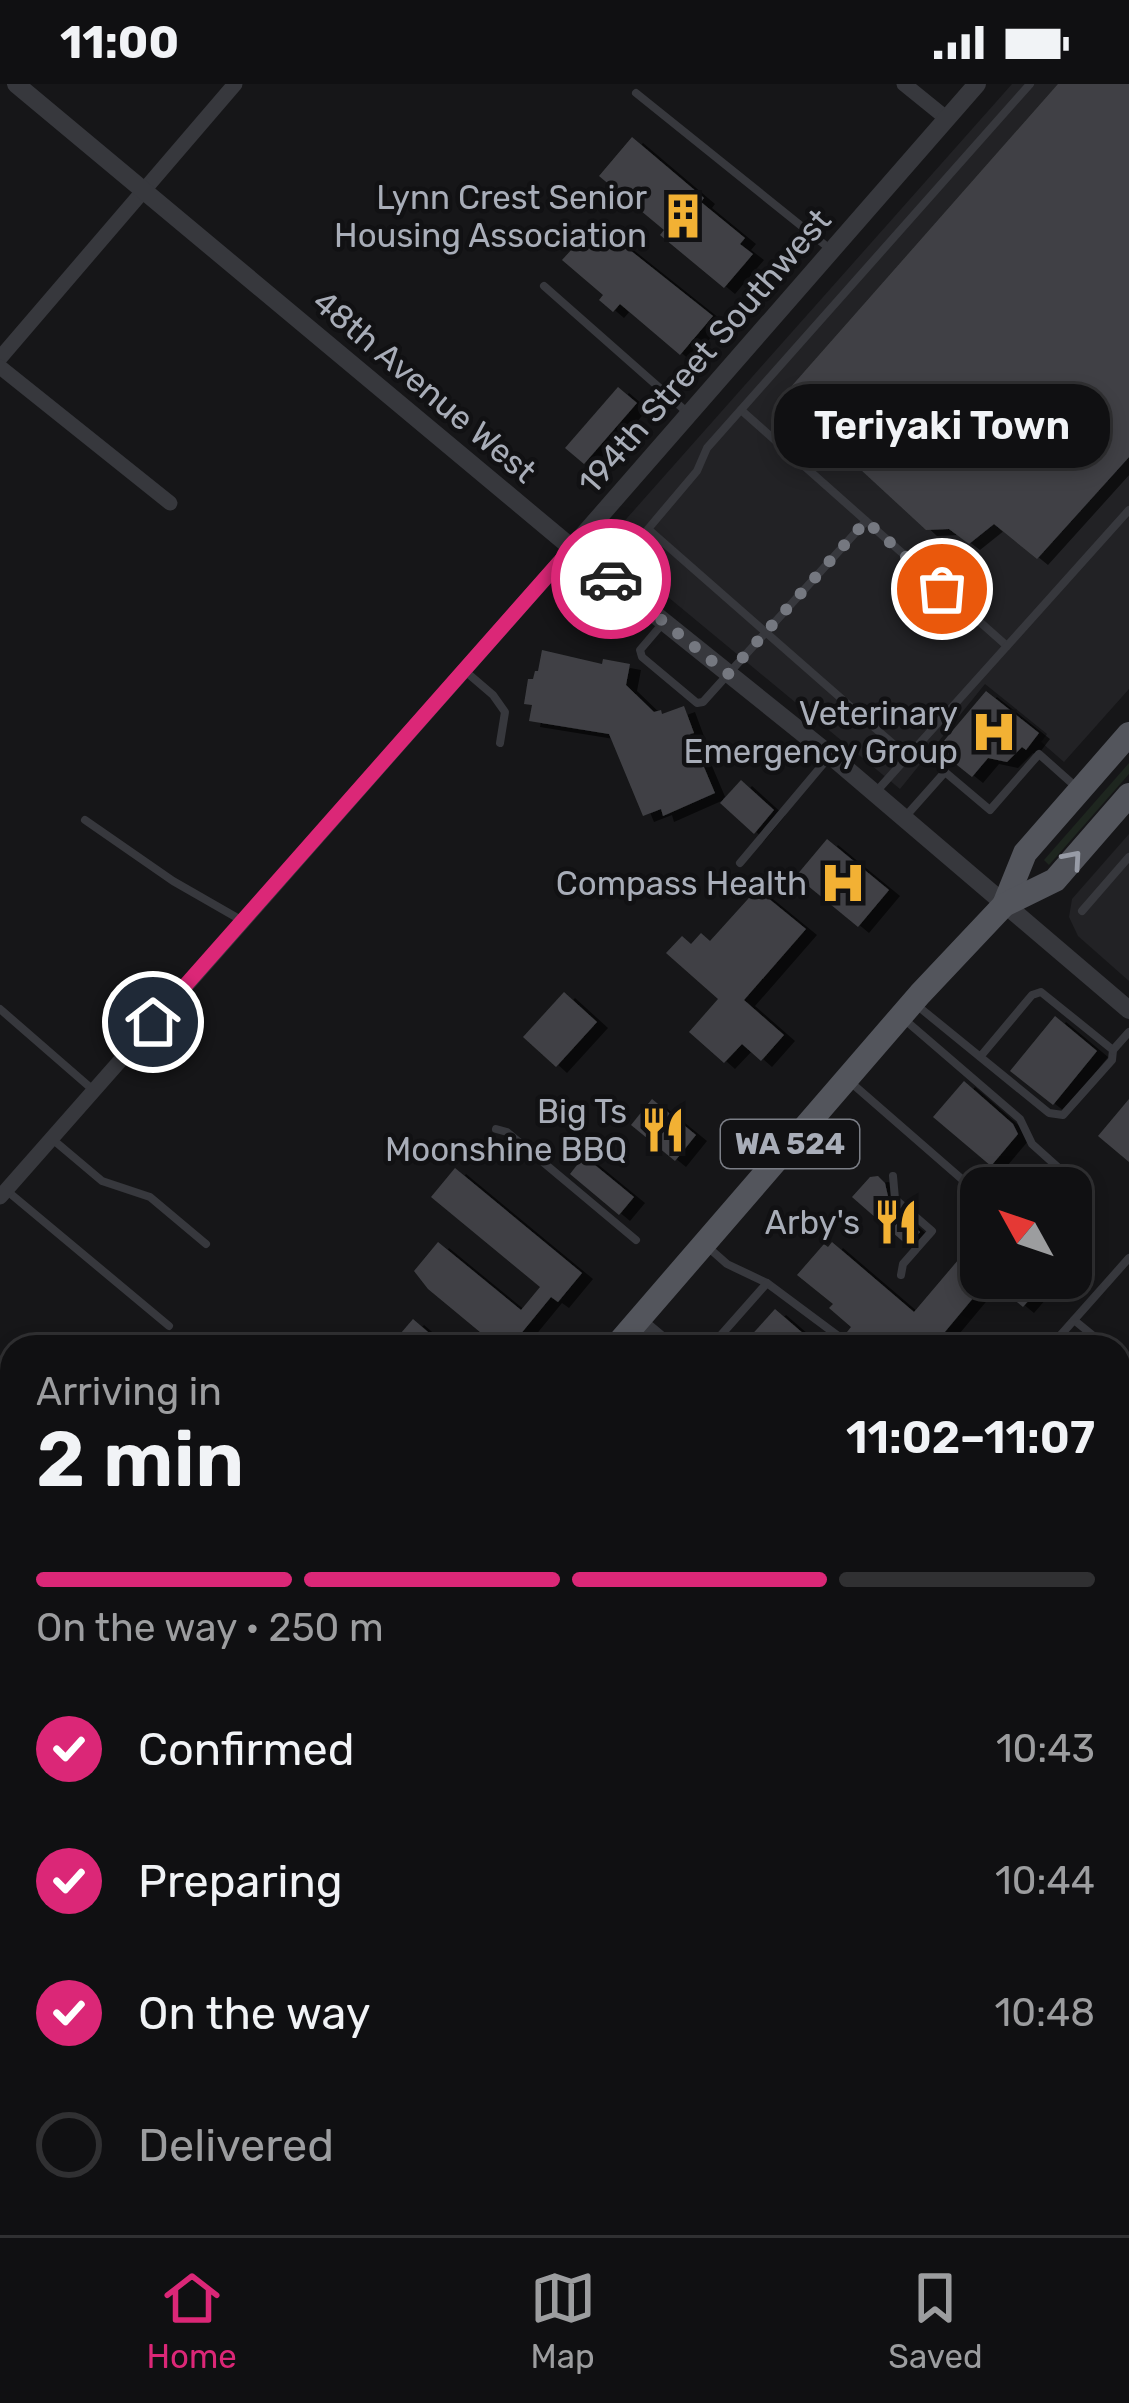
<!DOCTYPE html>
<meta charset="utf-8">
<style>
body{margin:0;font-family:Rubik,sans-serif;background:#1e1e20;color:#f1f3f6;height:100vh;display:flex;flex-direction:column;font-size:45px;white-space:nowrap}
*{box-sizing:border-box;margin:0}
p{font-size:39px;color:#9c9d9f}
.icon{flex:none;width:66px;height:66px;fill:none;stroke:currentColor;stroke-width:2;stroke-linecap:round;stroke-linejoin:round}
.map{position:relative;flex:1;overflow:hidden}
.details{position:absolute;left:0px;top:1251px;width:1131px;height:900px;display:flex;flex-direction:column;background:#101012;border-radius:36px 36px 0 0;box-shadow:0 6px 18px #0003,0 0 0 3px #303032}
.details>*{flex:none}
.needle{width:78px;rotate:310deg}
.fabs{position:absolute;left:960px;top:1083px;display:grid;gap:24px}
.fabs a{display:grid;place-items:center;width:132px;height:132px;border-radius:24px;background:#101012;box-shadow:0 6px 18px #0003,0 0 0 3px #303032;font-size:60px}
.pin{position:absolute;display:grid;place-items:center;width:102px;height:102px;color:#fff;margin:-51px;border:6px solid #fff;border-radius:50%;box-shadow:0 3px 12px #0007}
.courier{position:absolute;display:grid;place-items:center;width:120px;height:120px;margin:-60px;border:9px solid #db2777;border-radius:50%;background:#fff;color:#222;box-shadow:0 3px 15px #0007}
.bubble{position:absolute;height:84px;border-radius:36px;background:#101012;box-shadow:0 6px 18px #0003,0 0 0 3px #303032;font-size:39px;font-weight:600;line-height:84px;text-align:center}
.summary em{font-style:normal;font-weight:600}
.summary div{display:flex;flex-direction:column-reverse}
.summary{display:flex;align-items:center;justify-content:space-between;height:204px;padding:0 36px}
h1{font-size:78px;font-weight:600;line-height:90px}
.bar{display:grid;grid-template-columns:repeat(4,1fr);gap:18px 12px;align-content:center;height:144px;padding:0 36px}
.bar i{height:15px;border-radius:9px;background:#303032}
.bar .selected{background:#db2777}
.bar p{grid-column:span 4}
ol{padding:0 36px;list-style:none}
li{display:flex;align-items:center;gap:36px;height:132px}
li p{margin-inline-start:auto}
li .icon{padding:12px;border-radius:50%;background:#db2777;color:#fff;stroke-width:4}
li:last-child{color:#9c9d9f}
li i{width:66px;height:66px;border:6px solid #303032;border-radius:50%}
.status{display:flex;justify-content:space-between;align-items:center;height:84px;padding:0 60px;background:#101012;direction:ltr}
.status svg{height:33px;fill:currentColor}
.tabs{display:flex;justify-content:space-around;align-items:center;height:168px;border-top:3px solid #303032;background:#101012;font-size:33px;color:#9c9d9f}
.tabs a{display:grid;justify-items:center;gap:6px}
.tabs .selected{color:#db2777}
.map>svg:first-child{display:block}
.built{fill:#222225}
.green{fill:#1e261f}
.water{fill:#2c353c}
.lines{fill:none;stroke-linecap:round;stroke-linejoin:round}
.stream{stroke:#2c353c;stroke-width:6}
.building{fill:#404145;filter:url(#shadow)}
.service{stroke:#37383d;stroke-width:8}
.minor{stroke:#37383d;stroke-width:15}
.tertiary{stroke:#37383d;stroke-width:18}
.primary{stroke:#53555c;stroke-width:24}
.oneway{stroke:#979ba6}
.done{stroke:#757880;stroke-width:12;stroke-dasharray:0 21.6}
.route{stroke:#db2777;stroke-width:15}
.labels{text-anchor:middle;stroke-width:9;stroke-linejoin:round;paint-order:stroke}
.shield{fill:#111113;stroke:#7b7e86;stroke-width:3}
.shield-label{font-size:30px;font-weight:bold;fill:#a8adb8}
.poi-label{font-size:33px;fill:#a8adb8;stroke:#111113;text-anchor:end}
.street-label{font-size:33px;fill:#a8adb8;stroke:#111113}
</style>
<div class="status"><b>11:00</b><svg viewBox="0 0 49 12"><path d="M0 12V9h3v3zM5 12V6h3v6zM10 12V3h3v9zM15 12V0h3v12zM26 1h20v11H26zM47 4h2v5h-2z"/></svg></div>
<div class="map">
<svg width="1129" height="2151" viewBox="0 0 1129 2151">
<defs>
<filter id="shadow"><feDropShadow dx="11" dy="6" stdDeviation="0" flood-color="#0009"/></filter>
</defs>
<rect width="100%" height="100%" fill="#161618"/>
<g class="built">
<polygon points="1012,0 1129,0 1129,605 1064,678 1041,658 1047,650 985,600 900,705 604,460"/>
<polygon points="1129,750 1129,897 1078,852 1069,833 1072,815"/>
</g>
<g class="green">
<polygon points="1129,679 1129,690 1049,781 1044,776"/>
<polygon points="0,1479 12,1489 12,1828 0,1838"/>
<polygon points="12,1938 12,2139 614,2139 591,2151 0,2151 0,1948"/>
</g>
<polygon class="water" points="1119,2124 1129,2129 1129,2151 982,2151 992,2139 1119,2139"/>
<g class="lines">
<g class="stream">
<polyline points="892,2139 933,2151"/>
<polyline points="77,2151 111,2139"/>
</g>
</g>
<g class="building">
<polygon points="1058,0 1129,0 1129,373 1037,475 994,440 969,460 949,445 926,446 782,313"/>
<polygon points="632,53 704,114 701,118 745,154 740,160 753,170 724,204 660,151 664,146 599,92"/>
<polygon points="596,139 713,232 680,271 620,220 613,228 599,216 603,211 562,176"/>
<polygon points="618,303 637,319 584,380 565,364"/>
<polygon points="542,566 602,580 603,575 630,580 626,601 654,628 661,626 662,630 684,622 694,649 690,650 715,709 663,732 661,725 643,732 609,650 529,637 532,621 524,620 528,595 533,595 535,587 538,587"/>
<polygon points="986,607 1039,649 1026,666 1022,663 1007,678 988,674 972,693 937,665"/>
<polygon points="741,696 774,726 754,750 720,719"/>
<polygon points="827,755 889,806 858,843 796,792"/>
<polygon points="757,805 806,845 744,916 784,951 761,977 742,960 724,979 689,948 718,915 666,869 682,852 691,860 701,849 710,857"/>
<polygon points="564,908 597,938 556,983 523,953"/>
<polygon points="1055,932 1097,967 1053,1021 1010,987"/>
<polygon points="964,997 1013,1040 1018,1050 991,1082 933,1033"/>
<polygon points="652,1015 696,1051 675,1077 631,1041"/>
<polygon points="1129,1015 1129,1078 1098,1052"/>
<polygon points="584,1072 634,1113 619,1131 570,1090"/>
<polygon points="455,1084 582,1189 558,1218 551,1213 510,1263 498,1263 428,1205 414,1187 438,1158 521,1226 540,1203 431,1113"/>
<polygon points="878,1092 885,1099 890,1121 920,1148 908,1162 852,1113 870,1093"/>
<polygon points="981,1149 981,1194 1048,1194 1023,1223 989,1195 939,1255 949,1263 861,1263 847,1248 851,1243 829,1224 833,1220 797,1191 824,1160 828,1163 832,1158 914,1228"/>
<polygon points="775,1225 819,1263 755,1263 747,1256"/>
<polygon points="413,1235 435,1254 427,1263 389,1263"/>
</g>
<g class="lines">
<g class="service">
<polyline points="636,9 830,165"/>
<polyline points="544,202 688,329"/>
<polyline points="741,326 1007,562"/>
<polyline points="663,539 640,566 642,573 697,619 703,618 866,437"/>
<polyline points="465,587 493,611 505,628 500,659"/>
<polyline points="908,673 648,445 697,387 707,364 1030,0"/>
<polyline points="875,709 1129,426"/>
<polyline points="905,733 945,688 990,726 1039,670 1075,702"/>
<polyline points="85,736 173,797 241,836"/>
<polyline points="740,779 829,673"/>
<polyline points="1082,827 1129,773"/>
<polyline points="914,919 1049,1029 1063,1031 1112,976 1113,966 1041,908 1032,911 980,973"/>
<polyline points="0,925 92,1005"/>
<polyline points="905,936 1020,1035 1032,1060 1091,1113 1090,1121 1071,1145"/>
<polyline points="1113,966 1129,948"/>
<polyline points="848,996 964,1097 988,1104"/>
<polyline points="496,1045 507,1048 636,1156"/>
<polyline points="51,1054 102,1097 150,1113 206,1160"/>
<polyline points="893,1092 895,1115 932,1147 903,1180 901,1191"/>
<polyline points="6,1106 169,1242"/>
<polyline points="710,1165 727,1180 767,1199 853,1263"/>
<polyline points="1074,1236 1107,1263"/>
<polyline points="720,1263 721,1251 767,1199"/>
<polyline points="1050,1263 1129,1174"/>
<polyline points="1119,1272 1129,1280"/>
<polyline points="1129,1281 1123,1305 1129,1309"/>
<polyline points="1119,1530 1129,1519"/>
<polyline points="1119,1616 1129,1605"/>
<polyline points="1119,1695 1129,1704"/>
<polyline points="1119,1910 1129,1912"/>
<polyline points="1119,1958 1129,1944"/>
<polyline points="1119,1985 1129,1992"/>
</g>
<g class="minor">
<polyline points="904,0 946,34"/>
<polyline points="0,274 235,0"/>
<polyline points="0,283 170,419"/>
<polyline points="0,1113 572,464"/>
<polyline points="0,1454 12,1464"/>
</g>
<g class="tertiary">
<polyline points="16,0 572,464 830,671 1129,926"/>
<polyline points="572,464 977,0"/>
<polyline points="637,1237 668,1263"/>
<polyline points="1119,1651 1129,1659"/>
</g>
<g class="primary">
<polyline points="1004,821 1025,769 1129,650"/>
<polyline points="615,1263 920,910 1004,821 1055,796 1129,711"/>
<polyline points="0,1899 12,1889"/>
</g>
</g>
<defs><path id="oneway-chevron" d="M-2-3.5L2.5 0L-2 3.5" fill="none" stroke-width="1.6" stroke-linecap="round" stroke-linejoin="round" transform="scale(3)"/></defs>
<use class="oneway" href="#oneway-chevron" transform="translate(1073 775) rotate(-49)"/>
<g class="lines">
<polyline class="done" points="611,495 728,590 866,437 942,505"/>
<polyline class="route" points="153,938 572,464 611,495"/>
</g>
<defs>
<g id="building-bare" transform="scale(3.6)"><path d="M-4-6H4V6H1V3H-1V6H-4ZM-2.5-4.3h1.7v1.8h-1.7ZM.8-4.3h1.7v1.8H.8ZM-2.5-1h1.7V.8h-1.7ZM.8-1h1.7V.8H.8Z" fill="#f2b134" stroke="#111113" stroke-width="2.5" paint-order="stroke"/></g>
<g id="hospital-bare" transform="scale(3.6)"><path d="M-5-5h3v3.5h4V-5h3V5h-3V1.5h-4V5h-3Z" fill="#f2b134" stroke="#111113" stroke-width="2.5" paint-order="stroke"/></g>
<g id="restaurant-bare" transform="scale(3.6)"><path d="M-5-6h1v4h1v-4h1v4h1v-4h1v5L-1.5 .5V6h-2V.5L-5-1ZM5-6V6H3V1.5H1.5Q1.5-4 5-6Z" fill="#f2b134" stroke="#111113" stroke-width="2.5" paint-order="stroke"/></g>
</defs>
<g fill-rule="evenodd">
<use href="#building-bare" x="683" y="132"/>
<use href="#hospital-bare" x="994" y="648"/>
<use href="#hospital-bare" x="843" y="799"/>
<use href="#restaurant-bare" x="663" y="1046"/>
<use href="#restaurant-bare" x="896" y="1138"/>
</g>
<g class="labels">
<rect class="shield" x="721" y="1036" width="138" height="48" rx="9"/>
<g class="shield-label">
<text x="790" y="1070">WA 524</text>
</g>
<g class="poi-label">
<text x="647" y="125">Lynn Crest Senior<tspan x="647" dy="38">Housing Association</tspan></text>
<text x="958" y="641">Veterinary<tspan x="958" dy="38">Emergency Group</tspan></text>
<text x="807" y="811">Compass Health</text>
<text x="627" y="1039">Big Ts<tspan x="627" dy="38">Moonshine BBQ</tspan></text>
<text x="860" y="1150">Arby's</text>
</g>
<g class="street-label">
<text transform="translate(704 267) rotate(-49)" y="12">194th Street Southwest</text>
<text transform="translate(425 302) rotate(40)" y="12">48th Avenue West</text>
</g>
</g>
</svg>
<div class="fabs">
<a><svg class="needle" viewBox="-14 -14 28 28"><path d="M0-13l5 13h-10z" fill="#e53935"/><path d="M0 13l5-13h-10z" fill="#9c9d9f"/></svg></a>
</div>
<div class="pin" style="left:942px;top:505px;background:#ea580c"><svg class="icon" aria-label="bag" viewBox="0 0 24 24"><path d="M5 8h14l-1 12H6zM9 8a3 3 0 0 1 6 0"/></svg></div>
<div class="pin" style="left:153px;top:938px;background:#1f2937"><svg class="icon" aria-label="home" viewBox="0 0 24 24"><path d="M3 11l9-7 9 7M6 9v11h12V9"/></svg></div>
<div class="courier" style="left:611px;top:495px"><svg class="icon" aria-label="car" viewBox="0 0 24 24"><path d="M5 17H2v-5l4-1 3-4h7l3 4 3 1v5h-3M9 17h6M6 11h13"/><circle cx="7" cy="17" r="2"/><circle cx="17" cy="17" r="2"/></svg></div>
<div class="bubble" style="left:774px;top:300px;width:336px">Teriyaki Town</div>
<section class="details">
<div class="summary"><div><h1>2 min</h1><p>Arriving in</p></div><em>11:02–11:07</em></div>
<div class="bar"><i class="selected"></i><i class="selected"></i><i class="selected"></i><i></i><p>On the way · 250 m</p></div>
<ol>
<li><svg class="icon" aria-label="check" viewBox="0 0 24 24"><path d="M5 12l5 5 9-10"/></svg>Confirmed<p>10:43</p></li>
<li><svg class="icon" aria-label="check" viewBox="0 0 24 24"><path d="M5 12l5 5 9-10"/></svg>Preparing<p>10:44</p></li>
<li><svg class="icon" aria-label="check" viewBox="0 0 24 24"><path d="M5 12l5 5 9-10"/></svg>On the way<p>10:48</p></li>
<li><i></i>Delivered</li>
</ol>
</section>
</div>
<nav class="tabs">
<a class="selected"><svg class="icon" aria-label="home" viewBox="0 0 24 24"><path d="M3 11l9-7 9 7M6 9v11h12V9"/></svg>Home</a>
<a><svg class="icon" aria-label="map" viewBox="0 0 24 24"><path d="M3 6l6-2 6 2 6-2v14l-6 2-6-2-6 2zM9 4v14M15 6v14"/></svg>Map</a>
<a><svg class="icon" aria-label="saved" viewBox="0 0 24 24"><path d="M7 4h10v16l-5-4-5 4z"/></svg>Saved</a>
</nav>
